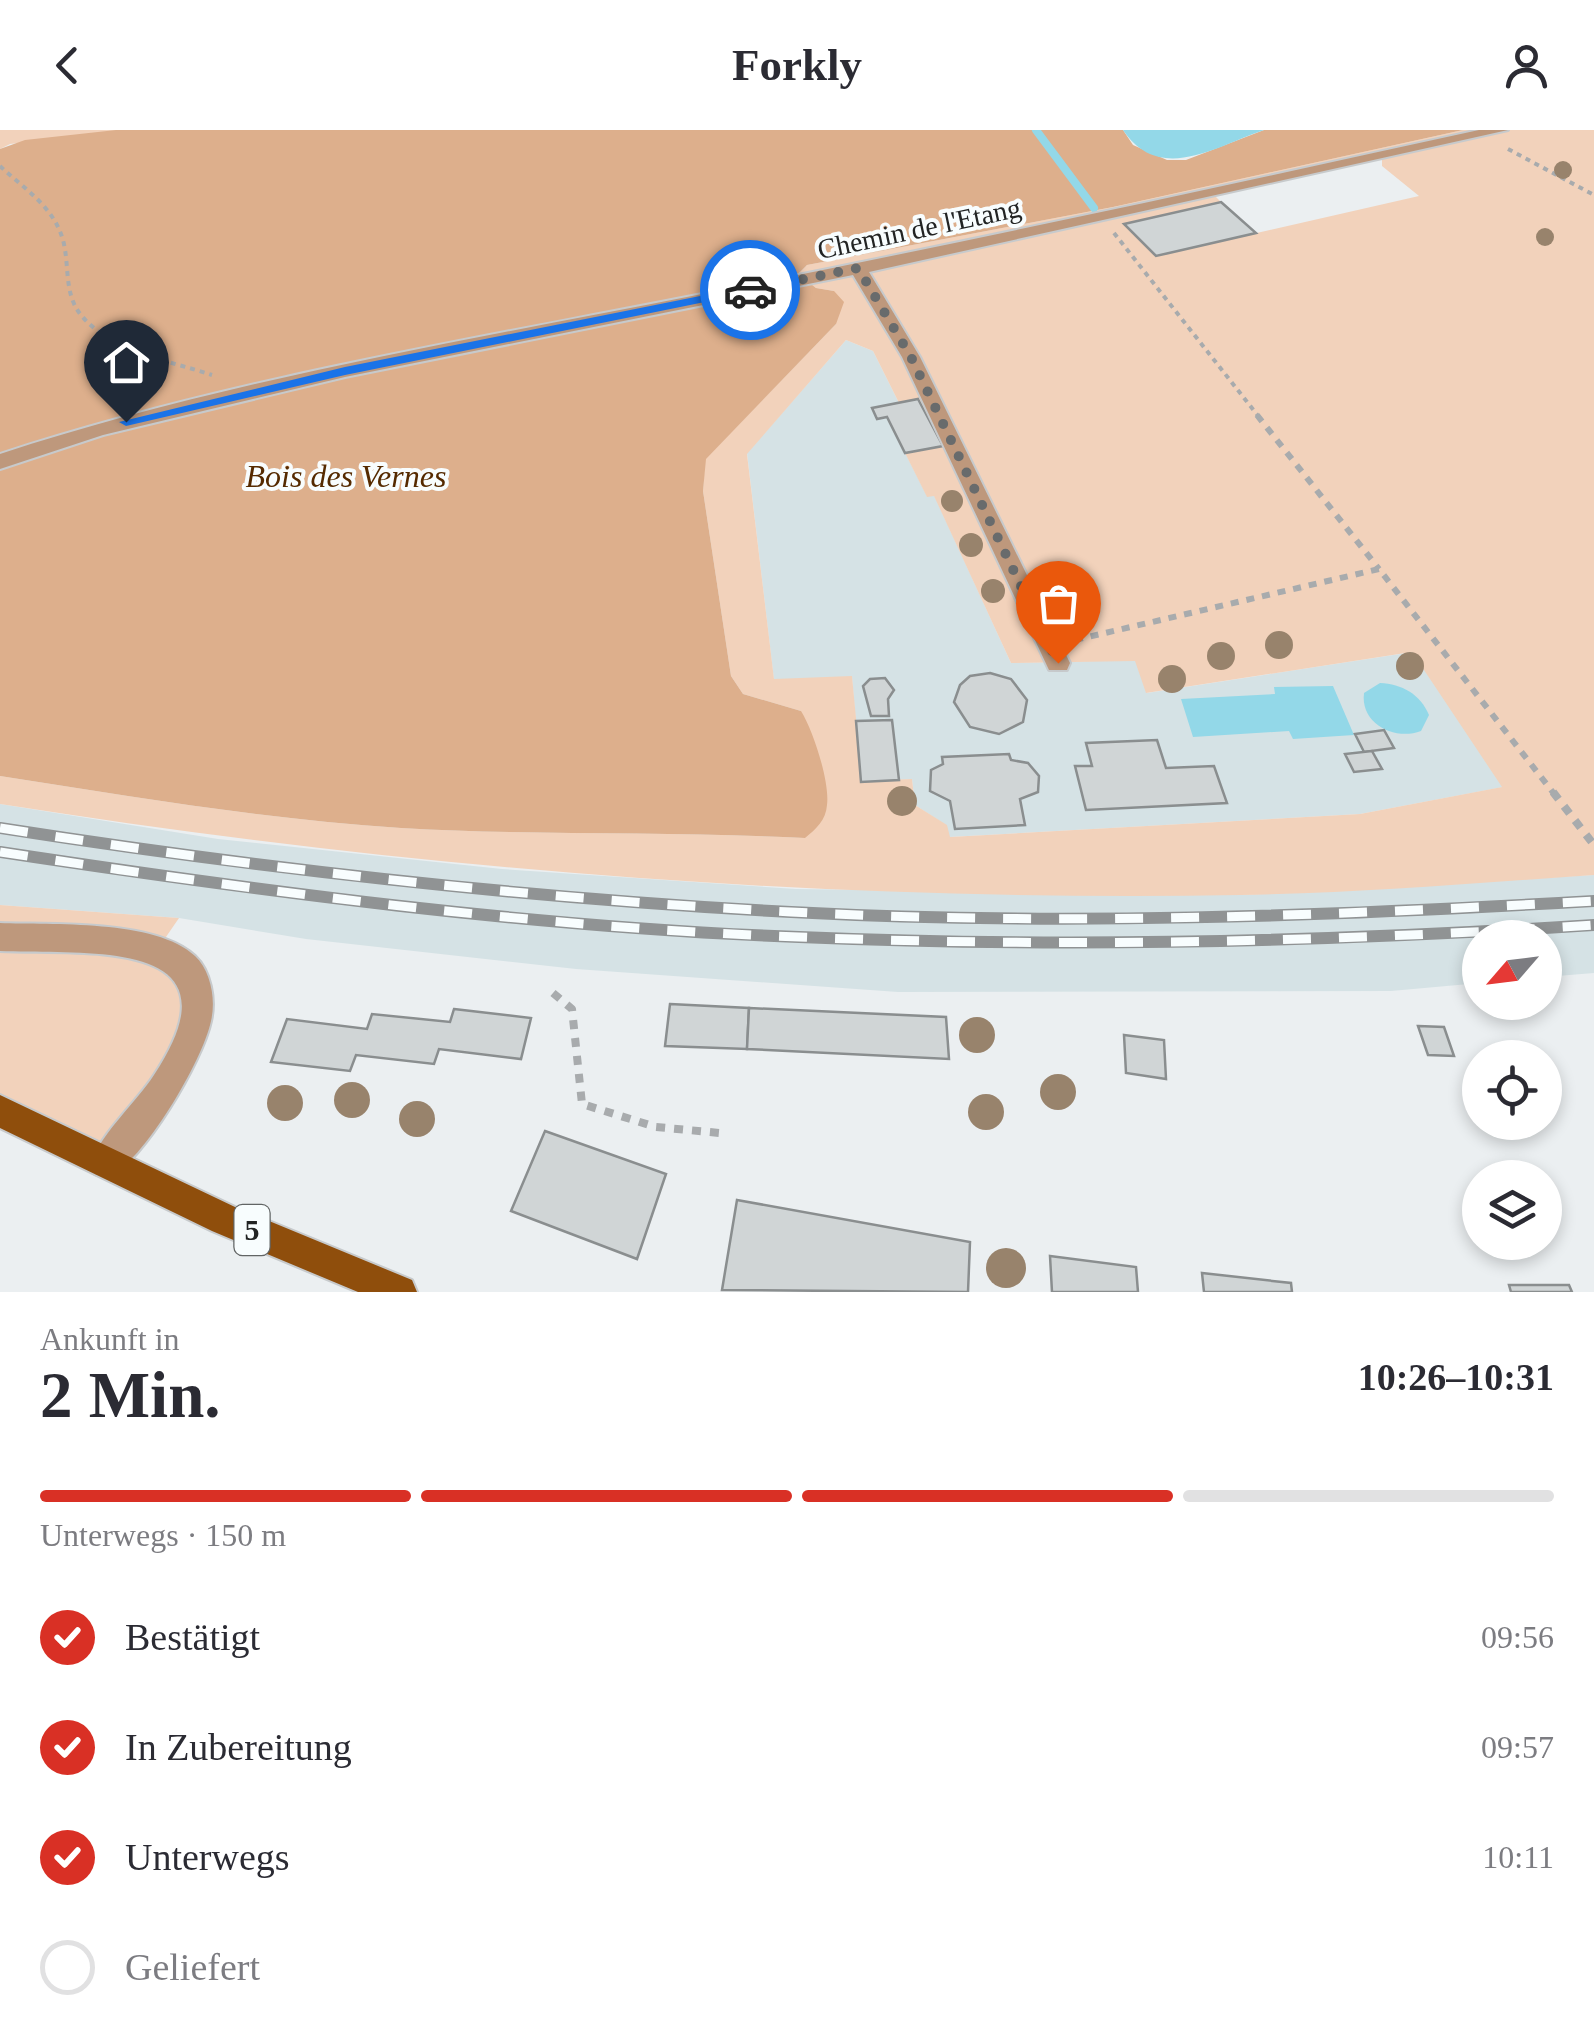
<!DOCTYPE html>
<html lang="de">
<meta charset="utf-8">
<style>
body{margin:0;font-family:"Times New Roman",serif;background:#f7f7f7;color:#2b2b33;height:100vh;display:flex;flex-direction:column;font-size:38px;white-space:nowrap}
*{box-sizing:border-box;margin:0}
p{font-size:32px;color:#7c7c81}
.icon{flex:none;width:55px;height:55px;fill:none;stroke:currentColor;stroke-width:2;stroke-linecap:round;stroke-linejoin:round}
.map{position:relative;height:1162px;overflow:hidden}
.side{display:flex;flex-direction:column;background:#fff;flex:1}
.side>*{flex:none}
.needle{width:65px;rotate:242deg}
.controls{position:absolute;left:1462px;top:790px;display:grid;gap:20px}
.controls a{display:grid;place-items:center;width:100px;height:100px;border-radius:50%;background:#fff;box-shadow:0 5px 15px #0003;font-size:50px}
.pin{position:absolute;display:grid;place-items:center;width:85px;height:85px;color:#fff;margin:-102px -42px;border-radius:50% 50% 50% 0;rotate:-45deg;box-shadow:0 0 10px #0007}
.pin .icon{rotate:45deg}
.courier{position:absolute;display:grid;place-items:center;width:100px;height:100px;margin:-50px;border:8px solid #1a73e8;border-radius:50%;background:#fff;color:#222;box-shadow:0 2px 12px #0007}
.head em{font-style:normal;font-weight:600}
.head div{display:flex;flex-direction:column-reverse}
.head{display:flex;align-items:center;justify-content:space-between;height:170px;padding:0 40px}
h1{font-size:65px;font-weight:600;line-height:75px}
.bar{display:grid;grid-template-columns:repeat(4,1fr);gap:15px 10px;align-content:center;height:120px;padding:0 40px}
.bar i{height:12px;border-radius:8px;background:#e1e1e2}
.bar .active{background:#d93025}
.bar p{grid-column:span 4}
ol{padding:0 40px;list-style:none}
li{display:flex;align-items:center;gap:30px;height:110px}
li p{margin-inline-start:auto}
li .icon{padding:10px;border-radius:50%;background:#d93025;color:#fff;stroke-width:4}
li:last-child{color:#7c7c81}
li i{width:55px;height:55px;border:5px solid #e1e1e2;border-radius:50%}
header{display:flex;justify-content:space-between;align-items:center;height:130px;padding:0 40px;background:#fff;font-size:45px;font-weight:600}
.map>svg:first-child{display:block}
.built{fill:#d5e2e5}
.green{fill:#f2d2bb;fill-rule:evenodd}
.forest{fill:#ddaf8c}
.water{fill:#93d8e8}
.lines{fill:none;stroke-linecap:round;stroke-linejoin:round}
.stream{stroke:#93d8e8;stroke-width:8}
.building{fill:#d0d5d6;stroke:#8a8e8f;stroke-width:2.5}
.minor-casing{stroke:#c7cacc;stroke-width:4}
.major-casing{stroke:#c7cacc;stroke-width:4}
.path-far2{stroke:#a8abad;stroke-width:4;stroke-dasharray:5 5;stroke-linecap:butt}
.path-far1{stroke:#a8abad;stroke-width:6;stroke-dasharray:8 8;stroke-linecap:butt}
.path{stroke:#a8abad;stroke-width:8;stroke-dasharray:9 9;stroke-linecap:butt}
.minor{fill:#be987c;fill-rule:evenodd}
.major{fill:#8f4e0c;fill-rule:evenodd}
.rail-casing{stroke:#909394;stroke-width:12}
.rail{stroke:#f8fdfe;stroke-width:9;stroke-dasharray:28;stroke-linecap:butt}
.tree{fill:#98836c}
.route{fill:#1a73e8}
.done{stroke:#686b6c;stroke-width:10;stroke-dasharray:0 18}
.labels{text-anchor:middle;stroke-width:8;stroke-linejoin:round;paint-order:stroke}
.far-street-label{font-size:28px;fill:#222424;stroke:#f8fdfe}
.shield{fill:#f8fdfe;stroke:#626565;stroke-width:2.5}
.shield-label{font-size:30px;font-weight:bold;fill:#222424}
.park-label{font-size:32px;font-style:italic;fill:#552a00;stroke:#f8fdfe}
</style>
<header><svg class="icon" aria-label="back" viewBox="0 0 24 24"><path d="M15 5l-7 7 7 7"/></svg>Forkly<svg class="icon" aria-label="person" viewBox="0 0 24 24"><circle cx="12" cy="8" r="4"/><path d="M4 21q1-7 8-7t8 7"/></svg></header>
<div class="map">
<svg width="1594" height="1162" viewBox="0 0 1594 1162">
<rect width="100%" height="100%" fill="#ebeff1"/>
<g class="built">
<polygon points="846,210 873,221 899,273 872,279 877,289 887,287 927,366 934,365 1011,533 1136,530 1147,563 1413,522 1503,657 1360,684 949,707 946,695 915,675 912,649 861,652 852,547 774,550 747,323"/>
<polygon points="0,674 218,709 502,739 796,759 1244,765 1594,745 1594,843 1545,847 1545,808 1480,808 1480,853 1391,861 898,862 576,839 306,809 179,788 0,775"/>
</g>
<g class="green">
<polygon points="0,0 205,0 104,3 10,14 0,19"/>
<path d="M 1463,0 L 1594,0 L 1594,745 C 1476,753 1359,763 1241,765 C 825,772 411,739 0,674 L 0,646 C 133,667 266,689 401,698 C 536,706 671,701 805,708 L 801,581 L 743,564 L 731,546 L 703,361 L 705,329 L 836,194 L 834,161 L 816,158 L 797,145 L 807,135 L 1113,77 ZM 1382,27 L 1382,36 L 1419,66 L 1156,126 L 1125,94 L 1221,72 L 1214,65 ZM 846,210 L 873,221 L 899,273 L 919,269 L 942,315 L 905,323 L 927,367 L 934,366 L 1011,533 L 1135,531 L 1146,563 L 1412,522 L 1502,657 L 1360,684 L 950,707 L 947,695 L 915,675 L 912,649 L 862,651 L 852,546 L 774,549 L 747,324 Z"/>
<polygon points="0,775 179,788 157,820 197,870 107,1032 0,981"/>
</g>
<path class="forest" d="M 116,0 L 1123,0 L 1133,15 L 1167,30 L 1186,30 L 1264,0 L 1463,0 L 1113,77 L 807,135 L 798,144 L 816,158 L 834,161 L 844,172 L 836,194 L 706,329 L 703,361 L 731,546 L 743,564 L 801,581 C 813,600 830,652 827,675 C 826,690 816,699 805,708 C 671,701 536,706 401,698 C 266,689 133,667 0,646 L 0,19 L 25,10 Z"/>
<g class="water">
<path d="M 1123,0 L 1264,0 C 1216,16 1160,55 1123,0 Z"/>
<path d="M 1380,553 C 1402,554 1420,564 1429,585 L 1421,601 C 1395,611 1360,594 1364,563 Z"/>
<polygon points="1333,556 1354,605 1293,609 1289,601 1193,607 1181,569 1275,564 1274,557"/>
</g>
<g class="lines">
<polyline class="stream" points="1036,0 1094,78"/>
</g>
<g class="building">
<polygon points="1221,72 1256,103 1156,126 1124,94"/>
<polygon points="918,269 943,316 905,323 887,287 877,289 872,278"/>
<polygon points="990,543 1011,549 1027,570 1023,592 999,604 970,597 954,572 960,555 970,546"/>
<polygon points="885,548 894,560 888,569 889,586 871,586 863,556 870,549"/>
<polygon points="892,590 899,650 861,652 856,591"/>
<polygon points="1384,600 1394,618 1364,622 1355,604"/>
<polygon points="1157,610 1166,638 1214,636 1227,673 1086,680 1075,636 1092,636 1086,613"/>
<polygon points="1372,621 1382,639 1354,642 1345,624"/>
<polygon points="1009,624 1011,630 1028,633 1039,646 1038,662 1020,669 1025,695 955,699 950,671 930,661 931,640 943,634 942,627"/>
<polygon points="670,874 749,878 747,919 665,916"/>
<polygon points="749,878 946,887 949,929 747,919"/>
<polygon points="454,879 531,888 521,929 439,919 434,934 356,925 350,941 271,932 287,889 367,899 372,884 450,892"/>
<polygon points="1418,896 1444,897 1454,926 1428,925"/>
<polygon points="1124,905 1164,910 1166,949 1126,943"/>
<polygon points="545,1001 666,1044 637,1129 511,1081"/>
<polygon points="737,1070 970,1112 968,1162 722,1160"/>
<polygon points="1050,1126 1136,1137 1138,1162 1052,1162"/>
<polygon points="1202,1143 1291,1153 1292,1162 1204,1162"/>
<polygon points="1509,1155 1569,1155 1572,1162 1511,1162"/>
</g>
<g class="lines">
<g class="minor-casing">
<g id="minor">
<path d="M 1479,0 L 1508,0 L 869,142 L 920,227 L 1070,533 L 1067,540 L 1049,540 L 902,227 L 853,145 L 345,247 L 103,305 L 0,339 L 0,324 C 226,250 464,211 697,165 C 958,114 1219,57 1479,0 Z"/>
<path d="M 0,793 C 50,795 156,789 195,826 C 211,841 216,870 211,891 C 203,930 143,1033 107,1048 L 95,1044 L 91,1032 C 104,1000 135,974 154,945 C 246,806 88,825 0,821 Z"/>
</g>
</g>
<g class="major-casing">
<polygon id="major" points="0,965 235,1077 412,1150 417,1162 358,1162 212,1101 0,998"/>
</g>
<g class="path-far2">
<polyline points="1508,19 1594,65"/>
<path d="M 0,36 C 22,57 50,74 61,104 C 71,130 62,162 81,185 C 110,221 170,231 212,245"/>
<polyline points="1114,103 1259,287"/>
</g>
<g class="path-far1">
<polyline points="1257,285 1379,439"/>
<polyline points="1075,510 1379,439 1555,665"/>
</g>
<g class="path">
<polyline points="1553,662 1594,715"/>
<polyline points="553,863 572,879 582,974 656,997 720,1003"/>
</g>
<use href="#minor" class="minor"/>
<use href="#major" class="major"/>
<g class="rail-casing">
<g id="rail">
<path d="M 0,698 C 263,739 525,768 791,782 C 1059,796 1327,786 1594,771"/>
<path d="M 0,722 C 265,762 531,797 799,807 C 1065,818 1329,812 1594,795"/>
</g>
</g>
<use href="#rail" class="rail"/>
</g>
<g class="tree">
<circle cx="1563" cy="40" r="9"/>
<circle cx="1545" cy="107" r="9"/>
<circle cx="952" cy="371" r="11"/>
<circle cx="971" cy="415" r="12"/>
<circle cx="993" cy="461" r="12"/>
<circle cx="1279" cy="515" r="14"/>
<circle cx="1221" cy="526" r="14"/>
<circle cx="1410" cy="536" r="14"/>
<circle cx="1172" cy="549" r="14"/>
<circle cx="902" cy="671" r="15"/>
<circle cx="977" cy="905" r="18"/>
<circle cx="1058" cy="962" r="18"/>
<circle cx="352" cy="970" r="18"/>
<circle cx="285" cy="973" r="18"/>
<circle cx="986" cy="982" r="18"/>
<circle cx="417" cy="989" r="18"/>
<circle cx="1006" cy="1138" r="20"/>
</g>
<polygon class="route" points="750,156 754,162 345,245 126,296 119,292 345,237"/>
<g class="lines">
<polyline class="done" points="750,160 858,138 911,227 1058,533"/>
</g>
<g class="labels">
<g class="far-street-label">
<text transform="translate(919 98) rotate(-12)" y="10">Chemin de l'Etang</text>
</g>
<rect class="shield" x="234.5" y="1075" width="35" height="50" rx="8"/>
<g class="shield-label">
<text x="252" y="1110">5</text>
</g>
<g class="park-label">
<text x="346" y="357">Bois des Vernes</text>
</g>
</g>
</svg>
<div class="controls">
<a><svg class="needle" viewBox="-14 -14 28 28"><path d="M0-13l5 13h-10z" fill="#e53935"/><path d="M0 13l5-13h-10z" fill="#7c7c81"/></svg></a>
<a><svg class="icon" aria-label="locate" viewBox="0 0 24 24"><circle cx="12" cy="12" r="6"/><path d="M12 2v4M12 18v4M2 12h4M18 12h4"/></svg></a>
<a><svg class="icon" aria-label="layers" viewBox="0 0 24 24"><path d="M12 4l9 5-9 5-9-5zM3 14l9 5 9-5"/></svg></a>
</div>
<div class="pin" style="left:1058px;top:533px;background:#ea580c"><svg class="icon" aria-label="bag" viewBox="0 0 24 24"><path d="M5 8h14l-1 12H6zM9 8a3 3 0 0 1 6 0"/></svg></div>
<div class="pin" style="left:126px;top:292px;background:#1f2937"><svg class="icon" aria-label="home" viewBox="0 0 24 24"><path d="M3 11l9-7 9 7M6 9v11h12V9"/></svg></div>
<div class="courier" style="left:750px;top:160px"><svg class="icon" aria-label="car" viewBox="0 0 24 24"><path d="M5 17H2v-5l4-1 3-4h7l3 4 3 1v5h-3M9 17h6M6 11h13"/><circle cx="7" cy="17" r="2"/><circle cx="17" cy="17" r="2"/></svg></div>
</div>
<section class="side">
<div class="head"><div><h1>2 Min.</h1><p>Ankunft in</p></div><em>10:26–10:31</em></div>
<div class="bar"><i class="active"></i><i class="active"></i><i class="active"></i><i></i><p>Unterwegs · 150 m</p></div>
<ol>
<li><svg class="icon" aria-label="check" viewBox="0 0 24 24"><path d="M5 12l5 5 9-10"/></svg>Bestätigt<p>09:56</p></li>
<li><svg class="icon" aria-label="check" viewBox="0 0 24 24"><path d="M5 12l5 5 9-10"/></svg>In Zubereitung<p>09:57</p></li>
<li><svg class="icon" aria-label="check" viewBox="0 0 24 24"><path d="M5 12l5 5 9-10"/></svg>Unterwegs<p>10:11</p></li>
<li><i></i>Geliefert</li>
</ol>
</section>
